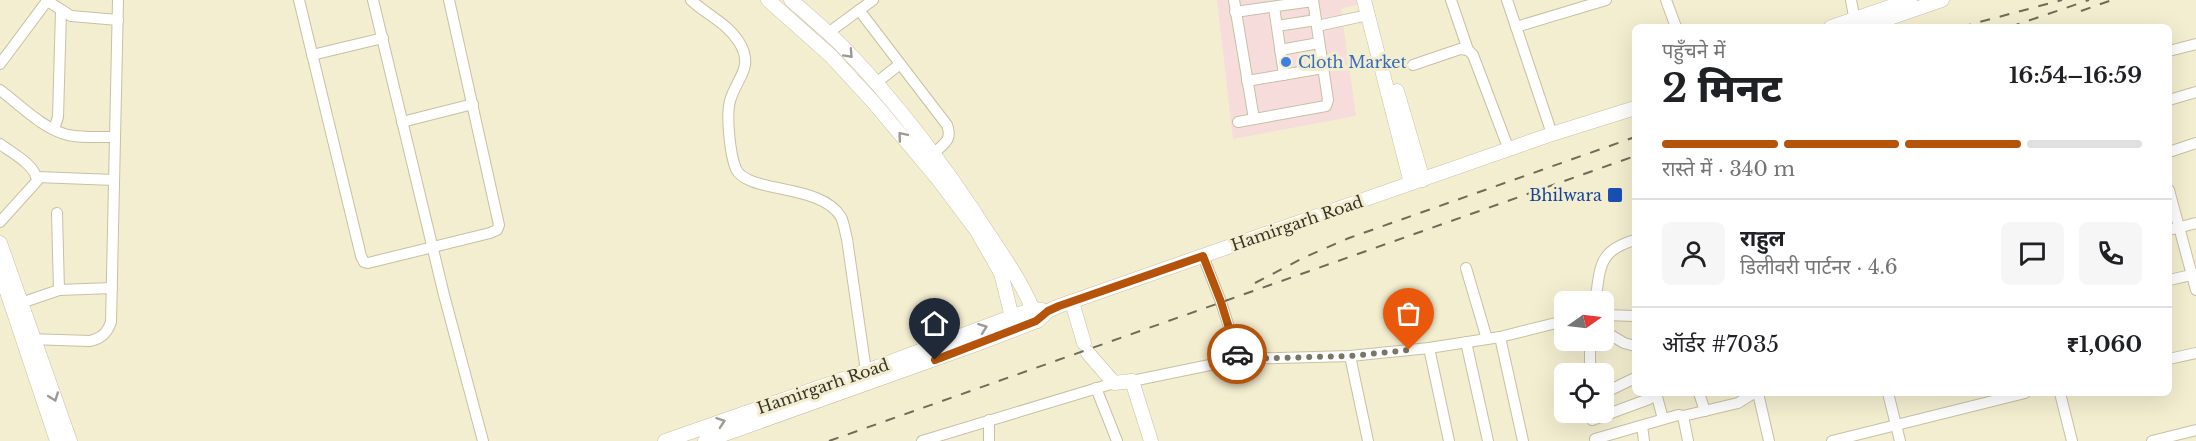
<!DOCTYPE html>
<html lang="hi">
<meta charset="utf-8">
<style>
body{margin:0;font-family:"Libre Baskerville","Noto Sans Devanagari",serif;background:#f6f6f6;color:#202124;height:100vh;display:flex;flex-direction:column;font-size:22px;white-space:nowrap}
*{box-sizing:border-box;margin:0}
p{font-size:20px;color:#757577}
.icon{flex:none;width:33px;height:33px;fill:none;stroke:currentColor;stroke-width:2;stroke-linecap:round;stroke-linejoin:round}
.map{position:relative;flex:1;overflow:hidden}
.details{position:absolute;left:1632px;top:24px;width:540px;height:372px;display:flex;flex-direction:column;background:#fff;border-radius:9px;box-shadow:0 6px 24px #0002}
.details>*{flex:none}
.needle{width:39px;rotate:76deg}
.fabs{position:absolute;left:1554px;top:291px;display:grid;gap:12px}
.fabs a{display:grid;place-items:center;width:60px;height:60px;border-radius:9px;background:#fff;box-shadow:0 6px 24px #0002;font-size:30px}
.pin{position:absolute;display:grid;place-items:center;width:51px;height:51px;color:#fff;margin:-62px -26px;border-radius:50% 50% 50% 0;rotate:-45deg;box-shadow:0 0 6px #0007}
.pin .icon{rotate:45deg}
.courier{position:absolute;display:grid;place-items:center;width:60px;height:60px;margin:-30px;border:4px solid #b45309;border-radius:50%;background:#fff;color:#222;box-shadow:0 2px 8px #0007}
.head em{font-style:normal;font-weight:800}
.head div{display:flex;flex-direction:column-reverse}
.head{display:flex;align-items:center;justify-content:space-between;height:102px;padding:0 30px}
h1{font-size:39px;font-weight:800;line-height:45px}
.bar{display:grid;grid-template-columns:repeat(4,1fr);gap:9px 6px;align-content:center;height:72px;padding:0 30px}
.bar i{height:8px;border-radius:4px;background:#e0e0e0}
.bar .on{background:#b45309}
.bar p{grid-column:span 4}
.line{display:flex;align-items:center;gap:15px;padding:0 30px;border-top:2px solid #e0e0e0}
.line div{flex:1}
.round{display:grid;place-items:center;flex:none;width:63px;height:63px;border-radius:9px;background:#f6f6f6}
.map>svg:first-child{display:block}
.commercial{fill:#f7dcdc}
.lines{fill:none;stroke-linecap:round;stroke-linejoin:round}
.minor-casing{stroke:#c7c1a4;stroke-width:12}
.major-casing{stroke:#c7c1a4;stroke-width:15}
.minor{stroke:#fff;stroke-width:10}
.major{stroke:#fff;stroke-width:14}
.rail{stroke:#6e6b5a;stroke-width:2;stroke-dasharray:10 10;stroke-linecap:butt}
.oneway{stroke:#9b9a94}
.done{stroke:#797663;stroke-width:6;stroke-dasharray:0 10.8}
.route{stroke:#b45309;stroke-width:8}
.shop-dot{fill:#3f7fe0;stroke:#f4eed0;stroke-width:2}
.transit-dot{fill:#1a4fb4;stroke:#f4eed0;stroke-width:2}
.labels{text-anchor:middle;stroke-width:6;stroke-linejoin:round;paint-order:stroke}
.shop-label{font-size:16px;fill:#366cbe;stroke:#f4eed0;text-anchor:start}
.transit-label{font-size:16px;fill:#164399;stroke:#f4eed0;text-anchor:end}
.street-label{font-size:16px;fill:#373529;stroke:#f4eed0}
</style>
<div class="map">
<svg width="2196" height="441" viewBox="0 0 2196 441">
<rect width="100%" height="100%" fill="#f4eed0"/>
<polygon class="commercial" points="1217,0 1359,0 1360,4 1341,9 1356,116 1233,139"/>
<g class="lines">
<g class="minor-casing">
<g id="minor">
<polyline points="46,0 71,16 118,20"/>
<polyline points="299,0 361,256 364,262 368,263 490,233 497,230 499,225 449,0"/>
<polyline points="373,0 444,295 483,441"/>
<path d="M 691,0 C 707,15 727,23 739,42 C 755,68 736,78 730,101 C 726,116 730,155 736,169 C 748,194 821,183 841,217 C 844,223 845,232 847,239 L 866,371"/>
<polyline points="1234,0 1254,119"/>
<polyline points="1451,0 1468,50"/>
<polyline points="1507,0 1552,134"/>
<polyline points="1666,0 1676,27"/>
<polyline points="1851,0 1856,27"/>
<polyline points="1274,7 1284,75"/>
<path d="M 859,10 L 947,125 C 953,141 943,144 932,155"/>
<polyline points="1235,12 1313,1"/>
<polyline points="1277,26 1316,20"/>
<polyline points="1317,26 1368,15"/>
<polyline points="1516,27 1606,0"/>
<polyline points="828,33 873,0"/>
<polyline points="1280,50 1319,43"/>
<polyline points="2169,51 2196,44"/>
<polyline points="312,55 383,38"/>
<polyline points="0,64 47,1"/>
<polyline points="1413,65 1460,49 1468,50 1473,55 1509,150"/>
<polyline points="1247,81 1323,68"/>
<polyline points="876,83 900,64"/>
<path d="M 0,90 C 20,105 43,129 68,135 C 83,138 100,137 115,137"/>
<polyline points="2169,100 2196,92"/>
<polyline points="402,122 473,104"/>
<polyline points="1238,122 1326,106 1328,100 1313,0"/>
<polyline points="54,129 58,117 61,11"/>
<path d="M 0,144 C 12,153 36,165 37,181 L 0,222"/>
<polyline points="2169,152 2196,143"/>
<polyline points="37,177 114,180"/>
<polyline points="2169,190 2196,290"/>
<polyline points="57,213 59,290 112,288"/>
<polyline points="2169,230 2196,223"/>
<polyline points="1203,256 1221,302 1239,359"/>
<polyline points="1466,268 1487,339"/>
<polyline points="2169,280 2196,274"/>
<path d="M 1595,302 C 1601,267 1597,251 1635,240"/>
<polyline points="21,303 59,290"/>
<polyline points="1604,315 1635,316"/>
<polyline points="1604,331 1624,343 1635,346"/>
<polyline points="1500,337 1523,441"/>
<path d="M 29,339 L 90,341 C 102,338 107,333 111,322 L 118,0"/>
<polyline points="1590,340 1590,374"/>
<polyline points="1466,342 1488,441"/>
<polyline points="1429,348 1449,441"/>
<polyline points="1350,356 1368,441"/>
<polyline points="2169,359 2196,353"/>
<polyline points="1132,381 1239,359 1350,356 1429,348 1500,337 1564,321"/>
<polyline points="1096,388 1117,441"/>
<polyline points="1604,393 1635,378"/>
<polyline points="1699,393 1705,411"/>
<polyline points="1758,393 1769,441"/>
<polyline points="1888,393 1900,441"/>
<polyline points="2060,393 2072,441"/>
<polyline points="989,420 989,441"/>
<polyline points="1592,420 1649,399 1656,393 1663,419"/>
<polyline points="1642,426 1644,441"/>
<polyline points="1595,439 1678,415 1683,416"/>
<polyline points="922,441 1114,383"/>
<polyline points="1688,441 1683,416 1738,403 1754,393"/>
<polyline points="1832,441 2025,393"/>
<polyline points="2152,441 2196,430"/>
</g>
</g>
<g class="major-casing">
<g id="major">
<polyline points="768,0 831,56 875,104 938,179 977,231 1001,273 1012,317 1017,328"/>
<path d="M 791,0 C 809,16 828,32 845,49 C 898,104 947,169 988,233 C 1006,260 1027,290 1037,321"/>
<polyline points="1364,0 1411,183"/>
<polyline points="1831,27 1910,0"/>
<polyline points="1864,27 1942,0"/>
<polyline points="1397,91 1423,180"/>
<polyline points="0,243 70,441"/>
<polyline points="0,271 57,441"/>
<polyline points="1072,302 1084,343"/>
<polyline points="1088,353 1114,383 1132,381 1151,441"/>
<polyline points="665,441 866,371 1033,309 1042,310"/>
<polyline points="705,441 977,344 1037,321 1048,311 1059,306 1552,134 1635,108"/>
</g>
</g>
<use href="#minor" class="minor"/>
<use href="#major" class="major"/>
<g class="rail">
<polyline points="2081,11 2112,0"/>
<polyline points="1961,27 2062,0"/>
<polyline points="2010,27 2089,0"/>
<polyline points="1255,283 1305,257 1349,238 1635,137"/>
<polyline points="829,441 1635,156"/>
</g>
</g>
<defs><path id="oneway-chevron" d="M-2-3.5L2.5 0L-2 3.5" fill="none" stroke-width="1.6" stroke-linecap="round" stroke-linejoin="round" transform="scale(1.5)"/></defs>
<g class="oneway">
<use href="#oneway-chevron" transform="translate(849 54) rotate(47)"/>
<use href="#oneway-chevron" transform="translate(902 136) rotate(-130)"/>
<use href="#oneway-chevron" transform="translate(983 328) rotate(-20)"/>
<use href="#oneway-chevron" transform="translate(54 397) rotate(70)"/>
<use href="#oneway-chevron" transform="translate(721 422) rotate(-19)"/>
</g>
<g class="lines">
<polyline class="done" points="1237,354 1239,359 1350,356 1409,350"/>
<polyline class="route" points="935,360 1036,321 1048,311 1059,306 1203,256 1221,302 1237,354"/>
</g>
<circle class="shop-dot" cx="1286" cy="62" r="6"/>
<rect class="transit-dot" x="1607" y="187" width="16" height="16" rx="3"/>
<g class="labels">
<g class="shop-label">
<text x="1298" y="68">Cloth Market</text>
</g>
<g class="transit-label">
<text x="1602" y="201">Bhilwara</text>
</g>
<g class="street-label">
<text transform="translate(1297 223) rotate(-19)" y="6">Hamirgarh Road</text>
<text transform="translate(823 386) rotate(-19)" y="6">Hamirgarh Road</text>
</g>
</g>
</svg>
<div class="fabs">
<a><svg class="needle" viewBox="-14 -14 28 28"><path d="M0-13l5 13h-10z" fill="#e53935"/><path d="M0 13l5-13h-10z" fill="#757577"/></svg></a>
<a><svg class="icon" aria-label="locate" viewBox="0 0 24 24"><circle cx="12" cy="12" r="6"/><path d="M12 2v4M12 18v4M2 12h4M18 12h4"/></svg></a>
</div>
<div class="pin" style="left:1409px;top:350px;background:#ea580c"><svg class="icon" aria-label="bag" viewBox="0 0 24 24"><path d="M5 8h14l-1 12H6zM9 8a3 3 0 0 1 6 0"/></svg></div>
<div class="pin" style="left:935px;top:360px;background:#1f2937"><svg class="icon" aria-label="home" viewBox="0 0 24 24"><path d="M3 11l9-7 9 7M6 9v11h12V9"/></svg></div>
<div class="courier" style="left:1237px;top:354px"><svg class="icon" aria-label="car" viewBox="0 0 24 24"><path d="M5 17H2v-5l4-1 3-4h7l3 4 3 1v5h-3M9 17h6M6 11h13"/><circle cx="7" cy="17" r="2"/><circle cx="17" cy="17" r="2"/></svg></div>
<section class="details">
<div class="head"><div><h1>2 मिनट</h1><p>पहुँचने में</p></div><em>16:54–16:59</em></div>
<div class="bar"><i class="on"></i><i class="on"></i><i class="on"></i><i></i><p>रास्ते में · 340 m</p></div>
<div class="line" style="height:108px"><a class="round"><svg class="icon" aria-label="person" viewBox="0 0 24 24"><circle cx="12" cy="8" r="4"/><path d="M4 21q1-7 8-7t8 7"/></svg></a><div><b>राहुल</b><p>डिलीवरी पार्टनर · 4.6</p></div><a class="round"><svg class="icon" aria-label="chat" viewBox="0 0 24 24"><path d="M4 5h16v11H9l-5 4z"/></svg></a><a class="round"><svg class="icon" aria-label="phone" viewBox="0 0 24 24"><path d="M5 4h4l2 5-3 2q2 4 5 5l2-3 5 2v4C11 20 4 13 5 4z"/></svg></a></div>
<div class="line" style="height:78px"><div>ऑर्डर #7035</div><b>₹1,060</b></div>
</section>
</div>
